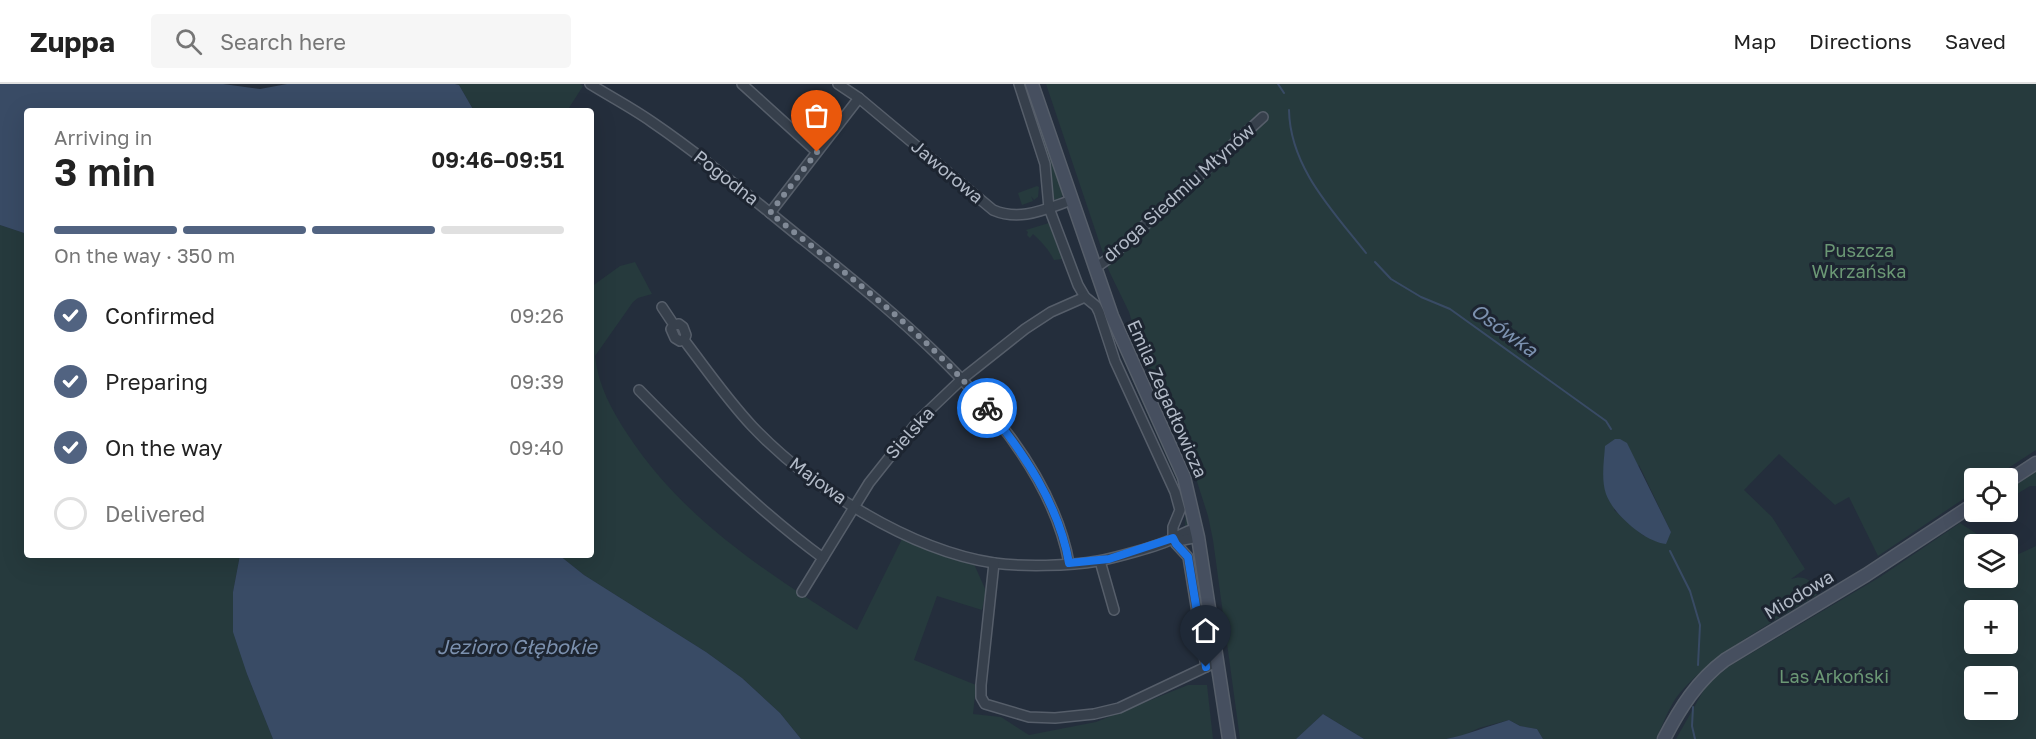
<!DOCTYPE html>
<meta charset="utf-8">
<style>
body{margin:0;font-family:"Golos Text",sans-serif;background:#f6f6f6;color:#222;height:100vh;display:flex;flex-direction:column;font-size:22px;white-space:nowrap}
*{box-sizing:border-box;margin:0}
p{font-size:20px;color:#767676}
.icon{flex:none;width:33px;height:33px;fill:none;stroke:currentColor;stroke-width:2;stroke-linecap:round;stroke-linejoin:round}
.map{position:relative;flex:1;overflow:hidden}
.sheet{position:absolute;left:24px;top:24px;width:570px;height:450px;display:flex;flex-direction:column;background:#fff;border-radius:6px;box-shadow:0 6px 24px #0002}
.sheet>*{flex:none}
.fabs{position:absolute;left:1964px;top:384px;display:grid;gap:12px}
.fabs a{display:grid;place-items:center;width:54px;height:54px;border-radius:6px;background:#fff;box-shadow:0 6px 24px #0002;font-size:30px}
.pin{position:absolute;display:grid;place-items:center;width:51px;height:51px;color:#fff;margin:-62px -26px;border-radius:50% 50% 50% 0;rotate:-45deg;box-shadow:0 0 6px #0007}
.pin .icon{rotate:45deg}
.courier{position:absolute;display:grid;place-items:center;width:60px;height:60px;margin:-30px;border:4px solid #1a73e8;border-radius:50%;background:#fff;color:#222;box-shadow:0 2px 8px #0007}
.overview em{font-style:normal;font-weight:600}
.overview div{display:flex;flex-direction:column-reverse}
.overview{display:flex;align-items:center;justify-content:space-between;height:102px;padding:0 30px}
h1{font-size:39px;font-weight:600;line-height:45px}
.bar{display:grid;grid-template-columns:repeat(4,1fr);gap:9px 6px;align-content:center;height:72px;padding:0 30px}
.bar i{height:8px;border-radius:4px;background:#e0e0e0}
.bar .on{background:#516381}
.bar p{grid-column:span 4}
ol{padding:0 30px;list-style:none}
li{display:flex;align-items:center;gap:18px;height:66px}
li p{margin-inline-start:auto}
li .icon{padding:6px;border-radius:50%;background:#516381;color:#fff;stroke-width:4}
li:last-child{color:#767676}
li i{width:33px;height:33px;border:3px solid #e0e0e0;border-radius:50%}
header{display:flex;align-items:center;gap:36px;box-sizing:border-box;height:84px;padding:0 30px;background:#fff;border-bottom:2px solid #e0e0e0}
header strong{font-size:28px}
nav{display:flex;gap:33px;margin-inline-start:auto;font-size:21px}
.search{width:420px;height:54px;background:#f6f6f6;display:flex;align-items:center;gap:15px;box-sizing:border-box;padding:0 21px;border-radius:6px;color:#767676;font-size:22px}
.map>svg:first-child{display:block}
.green{fill:#263a3d;fill-rule:evenodd}
.water{fill:#394b65}
.lines{fill:none;stroke-linecap:round;stroke-linejoin:round}
.stream{stroke:#394b65;stroke-width:2}
.street-casing{stroke:#565e6a;stroke-width:12}
.secondary-casing{stroke:#565e6a;stroke-width:15}
.street{stroke:#37404c;stroke-width:9}
.secondary{stroke:#464f5f;stroke-width:12}
.done{stroke:#818a97;stroke-width:6;stroke-dasharray:0 10.8}
.route{stroke:#1a73e8;stroke-width:8}
.labels{text-anchor:middle;stroke-width:6;stroke-linejoin:round;paint-order:stroke}
.street-label{font-size:18px;fill:#b3bbc8;stroke:#1d2531}
.park-label{font-size:18px;fill:#6b9875;stroke:#1d2531}
.water-label{font-size:20px;font-style:italic;fill:#7c91af;stroke:#1d2531}
</style>
<header>
<strong>Zuppa</strong>
<div class="search"><svg class="icon" aria-label="search" viewBox="0 0 24 24"><circle cx="10" cy="10" r="6"/><path d="M15 15l6 6"/></svg>Search here</div>
<nav><a>Map</a><a>Directions</a><a>Saved</a></nav>
</header>
<div class="map">
<svg width="2036" height="655" viewBox="0 0 2036 655">
<rect width="100%" height="100%" fill="#242e3c"/>
<g class="green">
<polygon points="455,0 580,0 583,2 567,27 474,27 459,1"/>
<polygon points="1022,0 1028,0 1064,109 1059,116 1052,115 1050,82"/>
<path d="M 1046,0 L 2036,0 L 2036,366 L 1993,394 L 1974,394 L 1974,408 L 1878,472 L 1849,413 L 1835,421 L 1779,370 L 1744,406 L 1772,433 L 1805,485 L 1791,495 C 1804,490 1816,497 1817,511 C 1769,541 1716,567 1679,610 C 1669,622 1663,641 1656,655 L 1543,655 L 1537,645 L 1520,642 L 1509,636 L 1479,644 L 1462,652 L 1446,655 L 1364,655 L 1323,630 L 1296,655 L 1240,655 L 1213,456 L 1208,432 L 1186,363 L 1143,274 L 1129,228 L 1109,187 ZM 1639,381 L 1671,448 L 1644,452 L 1614,426 Z"/>
<polygon points="1037,102 1039,103 1038,113 1034,116 1031,112 1033,117 1022,121 1018,109"/>
<path d="M 1049,139 L 1062,175 L 1054,176 C 1049,166 1042,158 1033,150 L 1030,154 L 1027,151 L 1028,148 L 1026,146 Z"/>
<polygon points="0,141 27,150 27,471 240,471 233,508 247,590 273,655 0,655"/>
<path d="M 635,178 L 652,210 L 638,214 L 633,218 L 595,272 C 598,301 612,327 628,351 C 684,437 772,492 857,546 L 902,455 L 974,480 L 986,507 L 982,526 L 937,512 L 914,576 L 976,601 L 973,630 L 1001,633 L 1029,651 L 1096,638 L 1188,601 L 1207,601 L 1213,655 L 801,655 L 780,629 L 742,594 L 706,568 L 584,491 L 559,471 L 591,471 L 591,203 L 620,182 Z"/>
<polygon points="1097,205 1176,383 1189,439 1185,443 1186,426 1180,403 1124,277 1095,206"/>
<polygon points="2036,387 2036,402 2030,402 2007,416 2007,407"/>
<path d="M 1960,439 L 1977,450 L 1985,460 L 1974,460 L 1974,494 L 2007,494 L 2007,474 L 2012,473 L 2036,462 L 2036,655 L 1676,655 L 1706,602 L 1728,583 L 1880,493 ZM 1974,526 L 2007,526 L 2007,560 L 1974,560 ZM 1974,592 L 2007,592 L 2007,626 L 1974,626 Z"/>
</g>
<g class="water">
<polygon points="0,0 223,0 260,5 287,0 455,0 459,1 474,27 27,27 27,150 0,141"/>
<path d="M 1615,355 L 1620,355 L 1627,359 L 1671,448 L 1666,460 C 1645,458 1613,430 1606,410 C 1601,395 1604,377 1605,362 Z"/>
<polygon points="240,471 559,471 584,491 706,568 742,594 780,629 801,655 273,655 247,590 233,548 233,508"/>
<polygon points="1323,630 1364,655 1296,655"/>
<path d="M 1509,636 L 1520,642 L 1537,645 L 1543,655 L 1446,655 C 1467,651 1488,642 1509,636 Z"/>
</g>
<g class="lines">
<g class="stream">
<polyline points="1278,0 1284,9"/>
<path d="M 1289,26 C 1290,83 1332,126 1366,169"/>
<polyline points="1375,178 1391,195 1421,213 1450,225 1606,337 1611,345"/>
<polyline points="1670,467 1690,507 1700,541 1698,581"/>
<polyline points="1693,623 1692,642 1695,655"/>
</g>
<g class="street-casing">
<g id="street">
<path d="M 590,0 C 611,13 632,24 652,38 C 702,72 749,112 796,150 C 896,230 1045,346 1069,479"/>
<polyline points="742,0 817,68"/>
<path d="M 838,0 L 859,14 L 993,126 C 1021,138 1045,125 1072,116"/>
<polyline points="1019,0 1045,80 1049,124 1078,201 1085,213 1096,222 1099,228 1115,277 1175,408 1180,426 1173,443 1173,454 1176,460 1188,473 1206,583"/>
<polyline points="770,129 859,14"/>
<polyline points="1095,184 1108,175 1263,33"/>
<polyline points="662,223 674,241 679,240 683,243 686,251 684,256 680,257 675,254 671,245 674,241"/>
<path d="M 684,256 C 707,286 726,314 752,342 C 810,403 909,466 994,479 C 1023,483 1069,482 1098,477 C 1114,474 1159,462 1172,455 C 1182,450 1186,447 1197,444"/>
<path d="M 639,306 C 697,365 756,425 823,474"/>
<polyline points="1173,454 1183,456 1198,453"/>
<polyline points="1100,477 1114,526"/>
<polyline points="994,479 981,601 981,613 985,620 1029,633 1055,634 1094,630 1119,624 1210,581"/>
<polyline points="802,508 869,399 919,336 962,295 1025,245 1051,228 1085,213"/>
</g>
</g>
<g class="secondary-casing">
<g id="secondary">
<polyline points="1032,0 1112,232 1184,393 1198,453 1229,655"/>
<polyline points="2007,398 2036,379"/>
<path d="M 1664,655 C 1680,624 1697,597 1725,576 L 1866,491 L 1974,420"/>
</g>
</g>
<use href="#street" class="street"/>
<use href="#secondary" class="secondary"/>
</g>
<g class="lines">
<path class="done" d="M 817,68 L 770,129 C 845,189 926,249 987,324"/>
<path class="route" d="M 987,324 C 1024,369 1059,421 1069,479 L 1109,475 L 1173,454 L 1176,460 L 1188,473 L 1206,583"/>
</g>
<g class="labels">
<g class="street-label">
<text transform="translate(947 88) rotate(40)" y="6">Jaworowa</text>
<text transform="translate(726 94) rotate(38)" y="6">Pogodna</text>
<text transform="translate(1179 109) rotate(-42)" y="6">droga Siedmiu Młynów</text>
<text transform="translate(1167 315) rotate(66)" y="6">Emila Zegadłowicza</text>
<text transform="translate(910 349) rotate(-48)" y="6">Sielska</text>
<text transform="translate(818 397) rotate(36)" y="6">Majowa</text>
<text transform="translate(1799 511) rotate(-31)" y="6">Miodowa</text>
</g>
<g class="park-label">
<text x="1859" y="173">Puszcza<tspan x="1859" dy="21">Wkrzańska</tspan></text>
<text x="1834" y="599">Las Arkoński</text>
</g>
<g class="water-label">
<text transform="translate(1504 246) rotate(36)" y="7">Osówka</text>
<text x="517" y="570">Jezioro Głębokie</text>
</g>
</g>
</svg>
<div class="fabs">
<a><svg class="icon" aria-label="locate" viewBox="0 0 24 24"><circle cx="12" cy="12" r="6"/><path d="M12 2v4M12 18v4M2 12h4M18 12h4"/></svg></a>
<a><svg class="icon" aria-label="layers" viewBox="0 0 24 24"><path d="M12 4l9 5-9 5-9-5zM3 14l9 5 9-5"/></svg></a>
<a>+</a>
<a>−</a>
</div>
<div class="pin" style="left:817px;top:68px;background:#ea580c"><svg class="icon" aria-label="bag" viewBox="0 0 24 24"><path d="M5 8h14l-1 12H6zM9 8a3 3 0 0 1 6 0"/></svg></div>
<div class="pin" style="left:1206px;top:583px;background:#1f2937"><svg class="icon" aria-label="home" viewBox="0 0 24 24"><path d="M3 11l9-7 9 7M6 9v11h12V9"/></svg></div>
<div class="courier" style="left:987px;top:324px"><svg class="icon" aria-label="bike" viewBox="0 0 24 24"><circle cx="6" cy="16" r="4"/><circle cx="18" cy="16" r="4"/><path d="M6 16l4-8h5l3 8M10 8l3 8H6M13 5h3"/></svg></div>
<section class="sheet">
<div class="overview"><div><h1>3 min</h1><p>Arriving in</p></div><em>09:46–09:51</em></div>
<div class="bar"><i class="on"></i><i class="on"></i><i class="on"></i><i></i><p>On the way · 350 m</p></div>
<ol>
<li><svg class="icon" aria-label="check" viewBox="0 0 24 24"><path d="M5 12l5 5 9-10"/></svg>Confirmed<p>09:26</p></li>
<li><svg class="icon" aria-label="check" viewBox="0 0 24 24"><path d="M5 12l5 5 9-10"/></svg>Preparing<p>09:39</p></li>
<li><svg class="icon" aria-label="check" viewBox="0 0 24 24"><path d="M5 12l5 5 9-10"/></svg>On the way<p>09:40</p></li>
<li><i></i>Delivered</li>
</ol>
</section>
</div>
